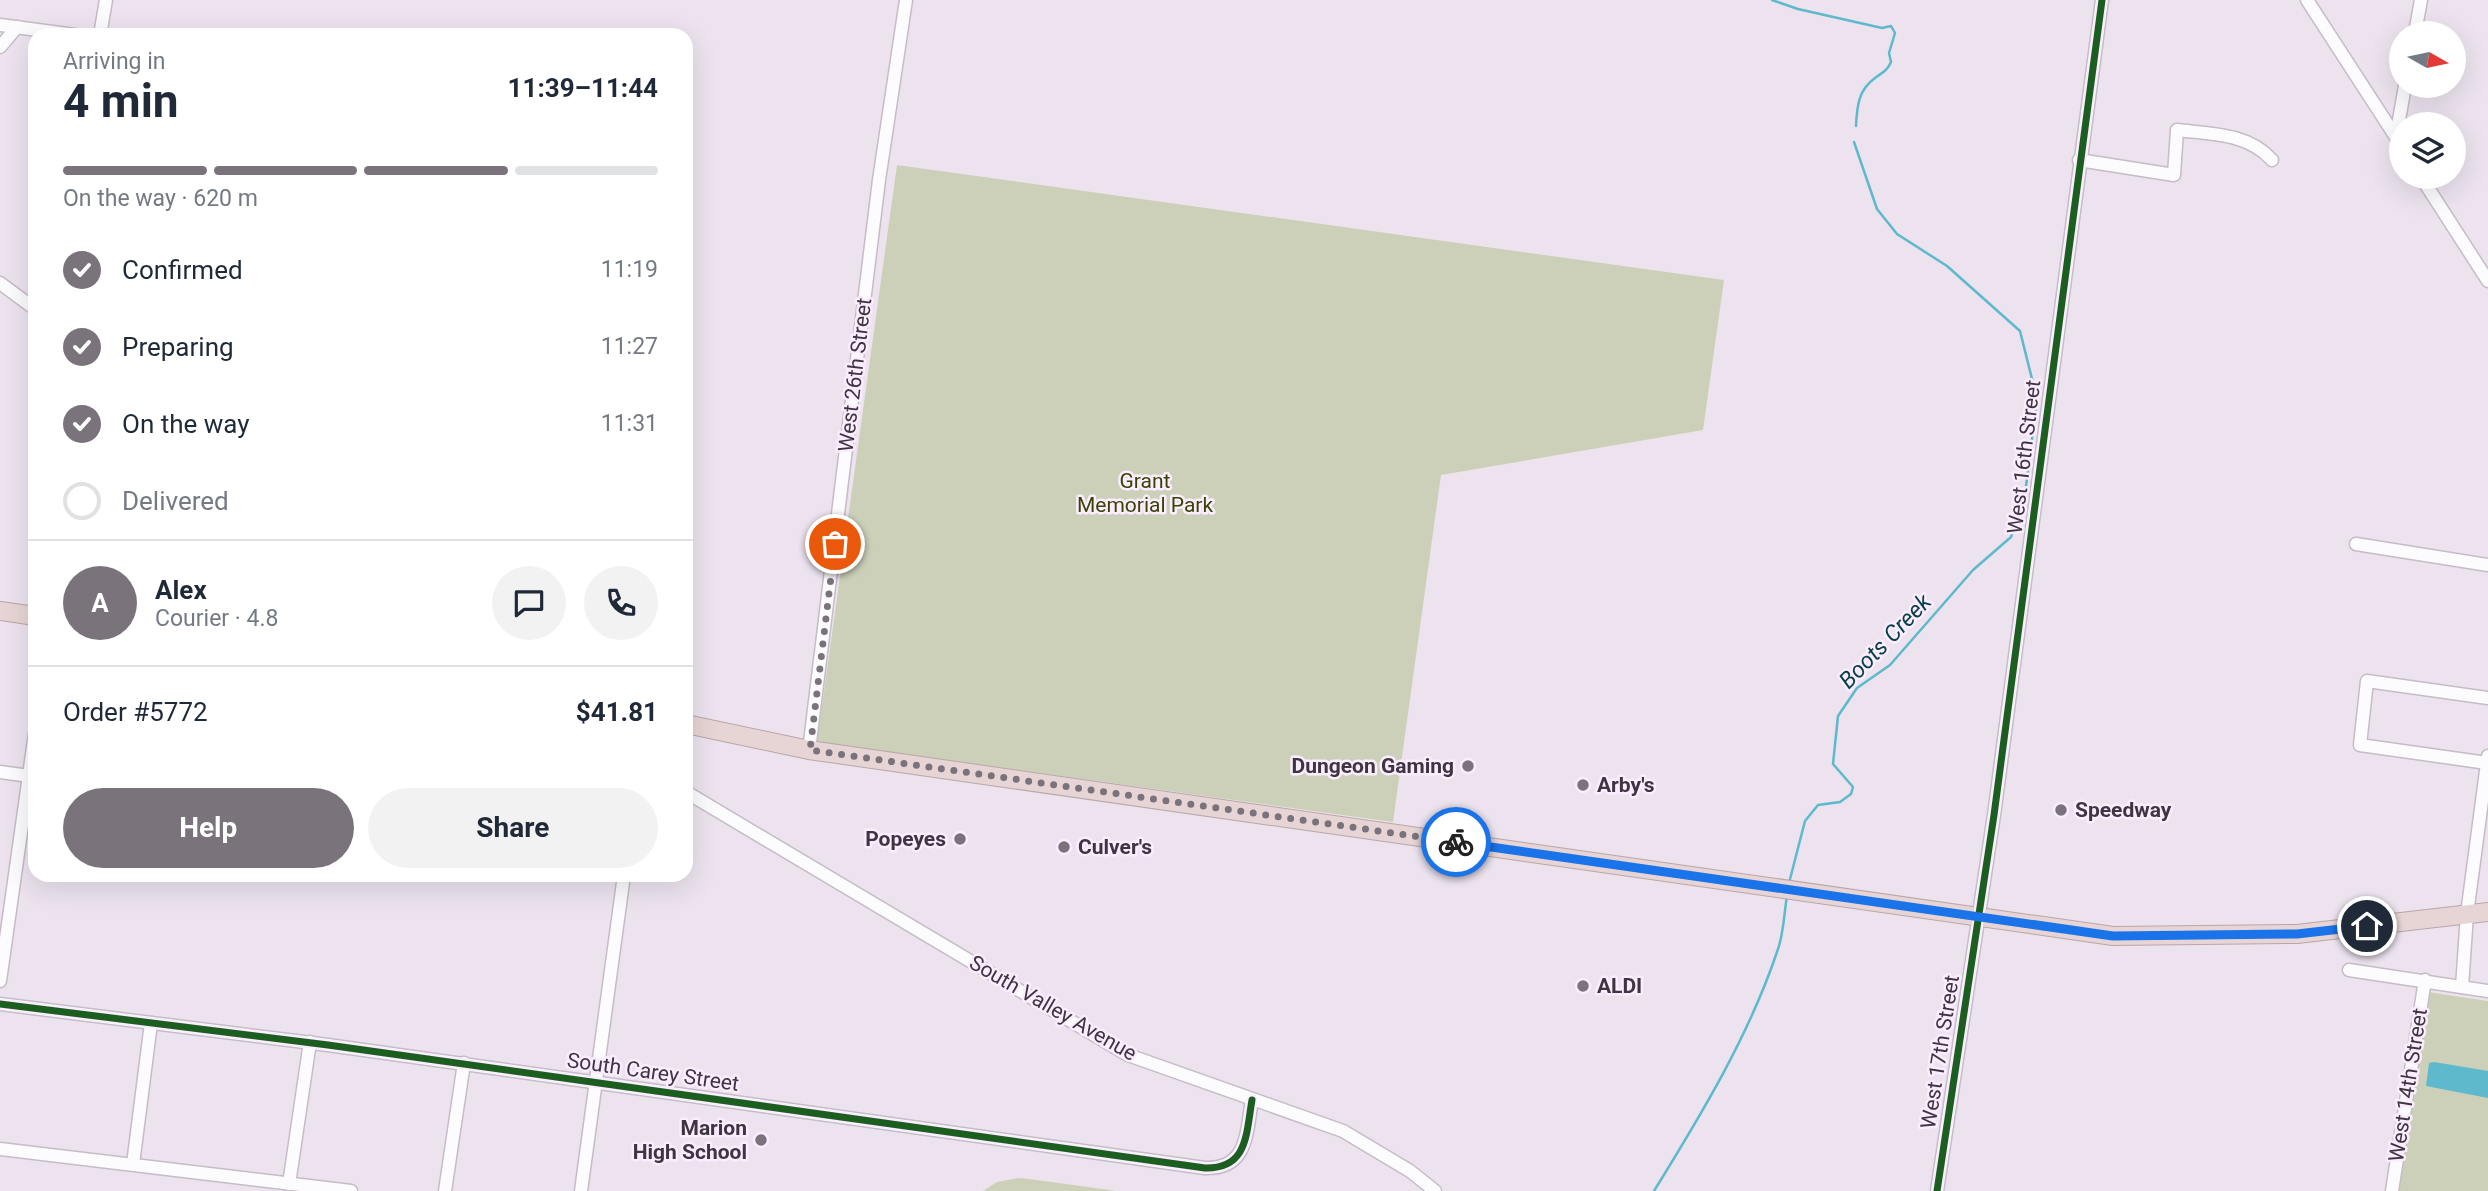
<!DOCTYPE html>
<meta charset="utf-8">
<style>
body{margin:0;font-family:Roboto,sans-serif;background:#f2f2f3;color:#1f2937;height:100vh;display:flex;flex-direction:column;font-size:26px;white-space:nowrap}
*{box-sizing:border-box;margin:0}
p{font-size:23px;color:#747a83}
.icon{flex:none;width:38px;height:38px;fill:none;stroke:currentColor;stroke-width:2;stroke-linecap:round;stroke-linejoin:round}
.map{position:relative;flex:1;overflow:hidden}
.panel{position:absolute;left:28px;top:28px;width:665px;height:854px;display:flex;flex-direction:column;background:#fff;border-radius:21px;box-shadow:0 7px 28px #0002}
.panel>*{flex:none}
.needle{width:46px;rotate:99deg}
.buttons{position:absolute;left:2389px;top:21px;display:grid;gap:14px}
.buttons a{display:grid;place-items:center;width:77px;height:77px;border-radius:50%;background:#fff;box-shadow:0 7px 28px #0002;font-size:35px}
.pin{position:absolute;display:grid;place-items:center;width:60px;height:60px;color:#fff;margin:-30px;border:4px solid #fff;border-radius:50%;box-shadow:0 2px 7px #0007}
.courier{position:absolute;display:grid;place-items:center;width:70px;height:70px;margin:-35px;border:5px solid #1a73e8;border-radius:50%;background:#fff;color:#222;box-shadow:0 2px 9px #0007}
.overview em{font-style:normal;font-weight:700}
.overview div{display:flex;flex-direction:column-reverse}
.overview{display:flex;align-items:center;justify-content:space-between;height:119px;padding:0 35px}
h1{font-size:46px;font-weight:700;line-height:52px}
.bar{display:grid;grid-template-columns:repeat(4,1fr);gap:10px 7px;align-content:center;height:84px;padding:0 35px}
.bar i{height:9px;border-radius:5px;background:#e0e1e3}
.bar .active{background:#7a737c}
.bar p{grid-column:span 4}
.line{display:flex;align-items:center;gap:18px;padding:0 35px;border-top:2px solid #e0e1e3}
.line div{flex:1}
.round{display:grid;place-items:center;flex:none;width:74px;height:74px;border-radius:37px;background:#f2f2f3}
ol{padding:0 35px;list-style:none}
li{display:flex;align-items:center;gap:21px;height:77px}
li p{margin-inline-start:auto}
li .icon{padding:7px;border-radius:50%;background:#7a737c;color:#fff;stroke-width:4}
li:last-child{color:#747a83}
li i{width:38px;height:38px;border:4px solid #e0e1e3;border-radius:50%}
.primary-button{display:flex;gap:14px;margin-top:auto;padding:14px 35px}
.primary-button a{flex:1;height:80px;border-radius:42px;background:#7a737c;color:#fff;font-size:28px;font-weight:700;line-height:80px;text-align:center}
.primary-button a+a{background:#f2f2f3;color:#1f2937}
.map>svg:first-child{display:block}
.green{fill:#cdd0b9}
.water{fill:#5db9cb}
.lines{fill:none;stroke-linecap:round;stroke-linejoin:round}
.stream{stroke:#5db9cb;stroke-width:2.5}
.minor-casing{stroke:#c4bcc6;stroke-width:15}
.highway-casing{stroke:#baa5aa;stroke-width:20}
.minor{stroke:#fcfbfd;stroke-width:12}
.highway{stroke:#e7d5d5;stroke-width:18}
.cycleway-casing{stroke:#fbecff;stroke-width:11}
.cycleway{stroke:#1b5e20;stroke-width:7}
.done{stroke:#7a737c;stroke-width:7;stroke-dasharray:0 12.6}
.route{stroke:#1a73e8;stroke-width:9}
.poi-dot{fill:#7a737c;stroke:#fbecff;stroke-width:2.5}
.labels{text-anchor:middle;stroke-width:5;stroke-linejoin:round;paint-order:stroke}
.street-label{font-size:21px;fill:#3d363e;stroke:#fbecff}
.park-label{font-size:21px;fill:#394403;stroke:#fbecff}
.poi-label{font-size:21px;font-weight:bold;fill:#3d363e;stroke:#fbecff;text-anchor:start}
.water-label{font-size:23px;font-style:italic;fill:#053f47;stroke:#fbecff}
</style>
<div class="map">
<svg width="2488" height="1191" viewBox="0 0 2488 1191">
<rect width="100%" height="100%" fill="#ece3ef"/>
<g class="green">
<polygon points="897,165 1724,280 1703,430 1441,475 1393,822 817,742"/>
<polygon points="2428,992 2488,1001 2488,1191 2397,1191"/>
<polygon points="1018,1178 1029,1179 1117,1191 983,1191 997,1182"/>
</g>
<polygon class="water" points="2434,1062 2488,1071 2488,1098 2426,1086 2429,1063"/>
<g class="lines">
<g class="stream">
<path d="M 1772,0 L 1798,9 L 1882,28 L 1891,26 L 1895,33 L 1889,53 L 1891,62 C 1887,71 1883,72 1875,78 C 1858,90 1857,107 1856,126"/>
<polyline points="1789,883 1805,821 1818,805 1840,802 1851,794 1853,787 1833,764 1838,716 1857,688 1890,665 1973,570 2011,537 2025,494 2037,399 2020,331 1947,266 1897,234 1877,209 1854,142"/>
<path d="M 1654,1191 C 1701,1115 1750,1034 1778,949 C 1784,932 1784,913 1787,896"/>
</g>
<g class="minor-casing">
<g id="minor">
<polyline points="2307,0 2401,145"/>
<polyline points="0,25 75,35"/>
<polyline points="2415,33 2421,0"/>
<polyline points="100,35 106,0"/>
<polyline points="0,47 17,27"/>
<polyline points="2396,137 2405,86"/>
<path d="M 2079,160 L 2174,175 L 2177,130 C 2211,134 2248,133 2272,160"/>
<polyline points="2421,177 2488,281"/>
<polyline points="0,283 35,309"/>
<polyline points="2356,544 2488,565"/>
<polyline points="809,750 879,180 906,0"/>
<polyline points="2487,763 2360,745 2367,681 2488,698"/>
<polyline points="0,772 29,776"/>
<polyline points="686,792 1128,1055 1343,1131 1410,1171 1435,1191"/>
<polyline points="2349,970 2488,991"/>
<polyline points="0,981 35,733"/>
<polyline points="2462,987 2467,914 2488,756"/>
<path d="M 0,1004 L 328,1045 L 1205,1168 C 1248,1169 1246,1134 1252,1100"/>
<polyline points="0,1149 351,1191"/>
<polyline points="133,1164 151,1023"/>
<polyline points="289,1184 310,1042"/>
<polyline points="445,1191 464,1063"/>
<polyline points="581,1191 624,875"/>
<polyline points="1937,1191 1994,815 2102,0"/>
<polyline points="2392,1191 2425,980"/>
</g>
</g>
<g class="highway-casing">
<g id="highway">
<polyline points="0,611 35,616"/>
<polyline points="686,724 809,750 2113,936 2297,934 2488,912"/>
</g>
</g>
<use href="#minor" class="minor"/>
<use href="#highway" class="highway"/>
<g class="cycleway-casing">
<g id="cycleway">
<path d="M 0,1004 L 328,1045 L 1205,1168 C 1248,1169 1246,1134 1252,1100"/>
<polyline points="1937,1191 1994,815 2102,0"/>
</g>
</g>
<use href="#cycleway" class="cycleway"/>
</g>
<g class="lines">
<polyline class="done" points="835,544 810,750 1456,842"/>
<polyline class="route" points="1456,842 2113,936 2297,934 2367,926"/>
</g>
<g class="poi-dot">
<circle cx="1468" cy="766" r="7"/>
<circle cx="1583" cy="785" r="7"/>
<circle cx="2061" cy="810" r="7"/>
<circle cx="960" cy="839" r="7"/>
<circle cx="1064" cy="847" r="7"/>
<circle cx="1583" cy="986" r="7"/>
<circle cx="761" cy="1140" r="7"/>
</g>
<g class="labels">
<g class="street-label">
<text transform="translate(855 375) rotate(-83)" y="7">West 26th Street</text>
<text transform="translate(2024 457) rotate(-83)" y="7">West 16th Street</text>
<text transform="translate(1053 1008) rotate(30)" y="7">South Valley Avenue</text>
<text transform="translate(1940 1052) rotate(-81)" y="7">West 17th Street</text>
<text transform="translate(653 1072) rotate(8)" y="7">South Carey Street</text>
<text transform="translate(2408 1085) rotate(-81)" y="7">West 14th Street</text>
</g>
<g class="park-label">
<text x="1145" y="488">Grant<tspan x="1145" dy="24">Memorial Park</tspan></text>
</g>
<g class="poi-label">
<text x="1454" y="773" text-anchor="end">Dungeon Gaming</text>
<text x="1597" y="792">Arby's</text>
<text x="2075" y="817">Speedway</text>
<text x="946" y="846" text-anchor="end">Popeyes</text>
<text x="1078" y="854">Culver's</text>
<text x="1597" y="993">ALDI</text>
<text x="747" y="1135" text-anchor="end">Marion<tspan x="747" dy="24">High School</tspan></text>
</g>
<g class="water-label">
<text transform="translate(1885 641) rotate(-46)" y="8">Boots Creek</text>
</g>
</g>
</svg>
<div class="buttons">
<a><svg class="needle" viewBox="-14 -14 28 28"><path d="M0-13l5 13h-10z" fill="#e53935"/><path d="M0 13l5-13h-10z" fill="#747a83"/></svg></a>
<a><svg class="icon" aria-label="layers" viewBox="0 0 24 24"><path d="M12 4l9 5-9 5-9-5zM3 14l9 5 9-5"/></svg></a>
</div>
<div class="pin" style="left:835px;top:544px;background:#ea580c"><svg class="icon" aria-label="bag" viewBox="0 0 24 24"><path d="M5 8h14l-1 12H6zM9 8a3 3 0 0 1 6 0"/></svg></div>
<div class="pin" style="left:2367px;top:926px;background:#1f2937"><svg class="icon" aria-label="home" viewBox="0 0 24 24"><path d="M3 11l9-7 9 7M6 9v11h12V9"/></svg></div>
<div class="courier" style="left:1456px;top:842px"><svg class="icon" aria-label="bike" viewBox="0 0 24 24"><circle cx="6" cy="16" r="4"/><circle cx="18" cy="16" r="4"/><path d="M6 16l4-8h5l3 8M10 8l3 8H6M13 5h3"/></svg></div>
<section class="panel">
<div class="overview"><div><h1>4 min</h1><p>Arriving in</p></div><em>11:39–11:44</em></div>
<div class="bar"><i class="active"></i><i class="active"></i><i class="active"></i><i></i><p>On the way · 620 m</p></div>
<ol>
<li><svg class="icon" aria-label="check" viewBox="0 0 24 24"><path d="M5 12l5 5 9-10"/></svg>Confirmed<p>11:19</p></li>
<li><svg class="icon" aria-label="check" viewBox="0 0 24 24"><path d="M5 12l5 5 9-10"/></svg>Preparing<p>11:27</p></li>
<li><svg class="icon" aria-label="check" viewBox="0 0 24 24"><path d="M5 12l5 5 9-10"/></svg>On the way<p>11:31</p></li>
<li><i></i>Delivered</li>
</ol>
<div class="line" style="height:126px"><b class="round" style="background:#7a737c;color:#fff">A</b><div><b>Alex</b><p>Courier · 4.8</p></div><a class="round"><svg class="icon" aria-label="chat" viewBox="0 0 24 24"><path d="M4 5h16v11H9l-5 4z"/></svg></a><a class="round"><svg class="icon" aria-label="phone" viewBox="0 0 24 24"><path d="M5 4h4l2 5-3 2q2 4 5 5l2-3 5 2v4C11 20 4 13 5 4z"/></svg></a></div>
<div class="line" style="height:91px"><div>Order #5772</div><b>$41.81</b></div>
<div class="primary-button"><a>Help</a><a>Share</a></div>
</section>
</div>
